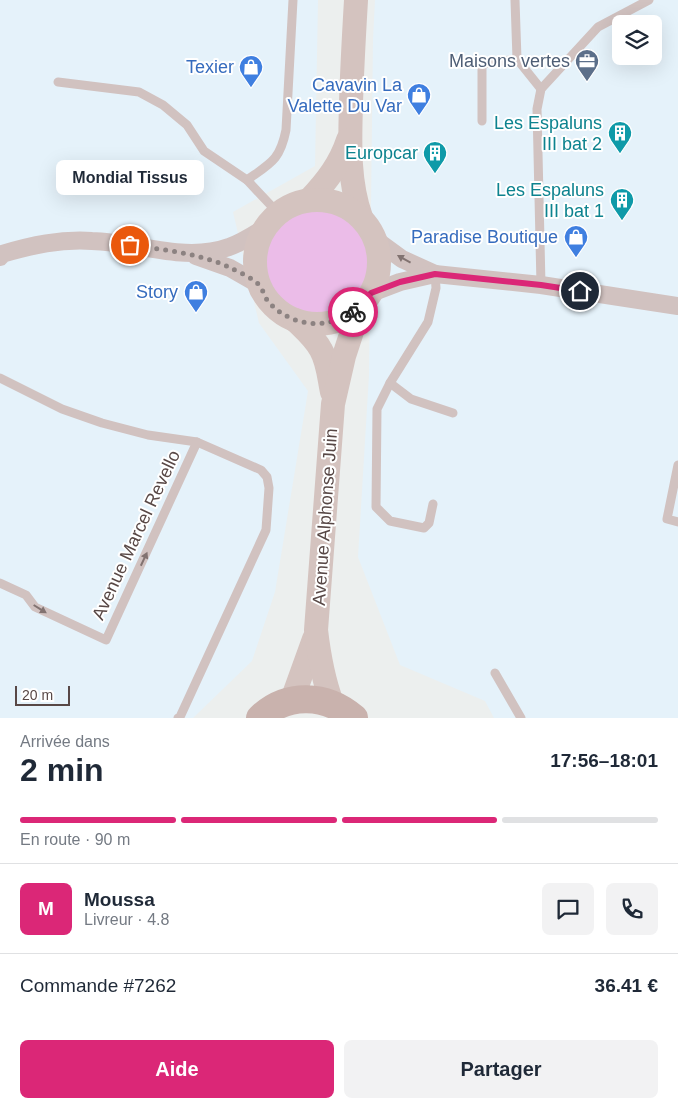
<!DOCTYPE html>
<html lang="fr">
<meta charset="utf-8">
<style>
body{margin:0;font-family:Arial,sans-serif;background:#f2f2f3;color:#1f2937;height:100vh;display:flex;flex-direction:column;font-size:19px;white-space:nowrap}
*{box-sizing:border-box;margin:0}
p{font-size:16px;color:#747a83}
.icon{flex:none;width:28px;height:28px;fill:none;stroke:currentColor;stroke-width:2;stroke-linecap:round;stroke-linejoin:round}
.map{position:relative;height:718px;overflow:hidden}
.drawer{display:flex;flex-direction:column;background:#fff;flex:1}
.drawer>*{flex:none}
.controls{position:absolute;left:612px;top:15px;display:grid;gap:10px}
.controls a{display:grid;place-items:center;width:50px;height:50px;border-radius:8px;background:#fff;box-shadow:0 5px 20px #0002;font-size:25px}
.scale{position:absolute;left:15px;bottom:12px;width:55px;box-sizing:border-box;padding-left:5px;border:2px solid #584846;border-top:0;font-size:14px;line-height:18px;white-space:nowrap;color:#584846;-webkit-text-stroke:4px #fff;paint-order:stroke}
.pin{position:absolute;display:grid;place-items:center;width:42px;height:42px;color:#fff;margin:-21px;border:2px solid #fff;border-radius:50%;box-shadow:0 1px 5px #0007}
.courier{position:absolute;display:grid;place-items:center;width:50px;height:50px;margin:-25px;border:4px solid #db2777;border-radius:50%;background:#fff;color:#222;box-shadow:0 1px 6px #0007}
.bubble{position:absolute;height:35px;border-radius:8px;background:#fff;box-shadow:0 5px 20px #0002;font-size:16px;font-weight:700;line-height:35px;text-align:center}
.headline em{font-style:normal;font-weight:700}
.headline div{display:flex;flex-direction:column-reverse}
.headline{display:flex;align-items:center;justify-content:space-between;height:85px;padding:0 20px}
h1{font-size:32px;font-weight:700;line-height:38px}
.bar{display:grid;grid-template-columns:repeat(4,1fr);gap:8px 5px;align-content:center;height:60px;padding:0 20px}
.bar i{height:6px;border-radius:4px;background:#e0e1e3}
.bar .on{background:#db2777}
.bar p{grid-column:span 4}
.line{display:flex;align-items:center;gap:12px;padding:0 20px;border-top:1px solid #e0e1e3}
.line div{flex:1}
.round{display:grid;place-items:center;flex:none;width:52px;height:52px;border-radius:8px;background:#f2f2f3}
.cta{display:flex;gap:10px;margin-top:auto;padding:10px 20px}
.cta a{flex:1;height:58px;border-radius:8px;background:#db2777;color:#fff;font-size:20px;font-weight:700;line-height:58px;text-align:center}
.cta a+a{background:#f2f2f3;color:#1f2937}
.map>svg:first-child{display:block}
.commercial{fill:#e5f2fa;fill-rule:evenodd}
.green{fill:#ebbce8}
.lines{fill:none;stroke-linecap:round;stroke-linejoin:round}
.service{stroke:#d1c2c0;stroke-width:9}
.minor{stroke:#d1c2c0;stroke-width:18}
.secondary{stroke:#d4c3bf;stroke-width:24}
.primary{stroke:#c9b2ad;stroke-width:28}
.oneway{fill:#827371}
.done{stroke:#8c8281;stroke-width:5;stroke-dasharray:0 9}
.route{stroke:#db2777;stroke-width:6}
.labels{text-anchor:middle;stroke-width:4;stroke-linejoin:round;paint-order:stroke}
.service-label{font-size:18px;fill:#4e5e75;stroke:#fff;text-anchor:end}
.shop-label{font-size:18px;fill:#366cbe;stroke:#fff;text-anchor:end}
.culture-label{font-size:18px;fill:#0d838f;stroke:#fff;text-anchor:end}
.street-label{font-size:18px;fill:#584846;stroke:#fff}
</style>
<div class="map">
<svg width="678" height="718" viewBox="0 0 678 718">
<rect width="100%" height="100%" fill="#ecefee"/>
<g class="commercial">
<polygon points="0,0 318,0 315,166 233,212 259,323 308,391 275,592 252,661 193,718 0,718"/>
<path d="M 375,0 L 678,0 L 678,718 L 494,718 L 485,701 L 400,665 L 358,557 L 369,375 L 373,39 ZM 621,24 L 654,24 L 654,56 L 621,56 Z"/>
</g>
<circle class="green" cx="317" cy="261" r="62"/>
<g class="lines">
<g class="service">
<polyline points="515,0 517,59 541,89"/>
<polyline points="58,82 139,92 163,105 187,125 204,151 247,180 278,213"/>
<polyline points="482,121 482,64 517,59"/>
<path d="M 247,180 C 271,163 280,160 286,130 L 293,0"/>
<polyline points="541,285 537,109 541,89 598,27 649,0"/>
<polyline points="0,378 62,409 102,423 148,435 197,442 261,470 267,477 269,488 266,530 180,717 178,718"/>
<polyline points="390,383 411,399 453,413"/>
<polyline points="678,465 667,519 678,522"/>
<polyline points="433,504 429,523 424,528 390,521 376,507 377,409 390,383 428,322 436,288 435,274"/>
<polyline points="0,583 26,595 35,607 106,640 197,442"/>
<polyline points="495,673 521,718"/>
</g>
<g class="minor">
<polyline points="376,240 402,259 435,274"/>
<polyline points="196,256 230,268 258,284"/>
<path d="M 0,257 L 2,254 C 32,245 60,239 92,241 C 137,242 185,263 229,247 C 241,243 252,236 263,229"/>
<polyline points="371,293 400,282 435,274 541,285 678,306"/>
</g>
<g class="secondary">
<path d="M 356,0 C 354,34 352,69 351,103 C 350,141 348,181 361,217"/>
<path d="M 310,199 C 327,181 340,164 348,140"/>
<circle cx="317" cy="262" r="62"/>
<path d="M 295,320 C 304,329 315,338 321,350 C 328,362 329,378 332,392"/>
<polyline points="292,700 314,639"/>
<path d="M 332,703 C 323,679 319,656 316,630 L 333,404 L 344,356 L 360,307"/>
</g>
<path class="primary" d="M 260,718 C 287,692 326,694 354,718"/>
</g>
<defs><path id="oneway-solid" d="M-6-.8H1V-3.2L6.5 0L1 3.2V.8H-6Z" transform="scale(1.25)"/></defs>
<g class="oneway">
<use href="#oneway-solid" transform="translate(404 259) rotate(-151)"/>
<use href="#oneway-solid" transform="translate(144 559) rotate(-65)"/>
<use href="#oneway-solid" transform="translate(40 609) rotate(32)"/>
</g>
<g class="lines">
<path class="done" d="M 130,245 C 164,250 199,253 231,268 C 239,272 250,277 257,283 C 262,287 264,295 267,300 C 288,326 326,331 353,312"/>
<polyline class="route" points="353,312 360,307 371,293 400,282 435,274 541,285 580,291"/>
</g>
<defs>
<g id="office-pin" transform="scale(1.25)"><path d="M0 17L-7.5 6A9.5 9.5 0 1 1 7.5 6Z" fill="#5c6f8a" stroke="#fff"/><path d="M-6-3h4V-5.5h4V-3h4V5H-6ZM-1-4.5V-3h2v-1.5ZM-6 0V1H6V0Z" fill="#fff"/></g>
<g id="shop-pin" transform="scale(1.25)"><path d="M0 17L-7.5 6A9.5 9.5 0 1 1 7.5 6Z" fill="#3f7fe0" stroke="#fff"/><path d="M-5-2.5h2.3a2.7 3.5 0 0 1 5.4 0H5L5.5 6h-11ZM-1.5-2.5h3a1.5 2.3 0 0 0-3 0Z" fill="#fff"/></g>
<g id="building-pin" transform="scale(1.25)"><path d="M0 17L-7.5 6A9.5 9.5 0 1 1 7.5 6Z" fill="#0f9aa8" stroke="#fff"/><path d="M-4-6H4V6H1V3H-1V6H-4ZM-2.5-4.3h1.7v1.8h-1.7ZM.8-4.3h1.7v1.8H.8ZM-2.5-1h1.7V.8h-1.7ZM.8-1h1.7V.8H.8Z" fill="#fff"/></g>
</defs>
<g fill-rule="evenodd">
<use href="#office-pin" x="587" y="61"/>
<use href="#shop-pin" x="251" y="67"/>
<use href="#shop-pin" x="419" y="95"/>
<use href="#building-pin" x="620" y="133"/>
<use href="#building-pin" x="435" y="153"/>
<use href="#building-pin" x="622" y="200"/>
<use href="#shop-pin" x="576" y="237"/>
<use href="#shop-pin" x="196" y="292"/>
</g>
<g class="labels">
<g class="service-label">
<text x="570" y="67">Maisons vertes</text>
</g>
<g class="shop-label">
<text x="234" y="73">Texier</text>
<text x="402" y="91">Cavavin La<tspan x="402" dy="21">Valette Du Var</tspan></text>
<text x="558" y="243">Paradise Boutique</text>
<text x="178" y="298">Story</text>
</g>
<g class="culture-label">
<text x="602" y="129">Les Espaluns<tspan x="602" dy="21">III bat 2</tspan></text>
<text x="418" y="159">Europcar</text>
<text x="604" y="196">Les Espaluns<tspan x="604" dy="21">III bat 1</tspan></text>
</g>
<g class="street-label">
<text transform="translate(325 517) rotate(-86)" y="6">Avenue Alphonse Juin</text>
<text transform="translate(136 535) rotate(-65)" y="6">Avenue Marcel Revello</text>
</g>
</g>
</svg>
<div class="controls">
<a><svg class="icon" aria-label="layers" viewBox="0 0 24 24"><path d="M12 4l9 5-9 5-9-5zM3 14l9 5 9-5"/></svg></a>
</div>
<div class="scale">20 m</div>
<div class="pin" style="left:130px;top:245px;background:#ea580c"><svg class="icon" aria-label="bag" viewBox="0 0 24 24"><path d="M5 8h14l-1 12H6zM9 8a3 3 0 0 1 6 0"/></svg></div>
<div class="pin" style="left:580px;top:291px;background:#1f2937"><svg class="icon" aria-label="home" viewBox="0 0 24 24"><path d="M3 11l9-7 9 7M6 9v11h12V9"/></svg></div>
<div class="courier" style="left:353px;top:312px"><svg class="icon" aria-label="bike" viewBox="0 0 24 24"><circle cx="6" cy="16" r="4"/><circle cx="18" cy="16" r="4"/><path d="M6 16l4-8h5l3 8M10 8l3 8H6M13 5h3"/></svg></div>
<div class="bubble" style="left:56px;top:160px;width:148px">Mondial Tissus</div>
</div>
<section class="drawer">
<div class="headline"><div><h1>2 min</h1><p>Arrivée dans</p></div><em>17:56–18:01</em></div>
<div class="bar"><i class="on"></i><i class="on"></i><i class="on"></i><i></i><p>En route · 90 m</p></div>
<div class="line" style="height:90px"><b class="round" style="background:#db2777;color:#fff">M</b><div><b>Moussa</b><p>Livreur · 4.8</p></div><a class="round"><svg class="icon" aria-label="chat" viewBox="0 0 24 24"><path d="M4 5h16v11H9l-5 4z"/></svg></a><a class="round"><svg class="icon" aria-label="phone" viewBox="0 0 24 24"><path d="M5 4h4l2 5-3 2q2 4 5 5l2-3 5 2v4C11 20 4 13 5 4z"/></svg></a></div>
<div class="line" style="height:65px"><div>Commande #7262</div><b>36.41 €</b></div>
<div class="cta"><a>Aide</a><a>Partager</a></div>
</section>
